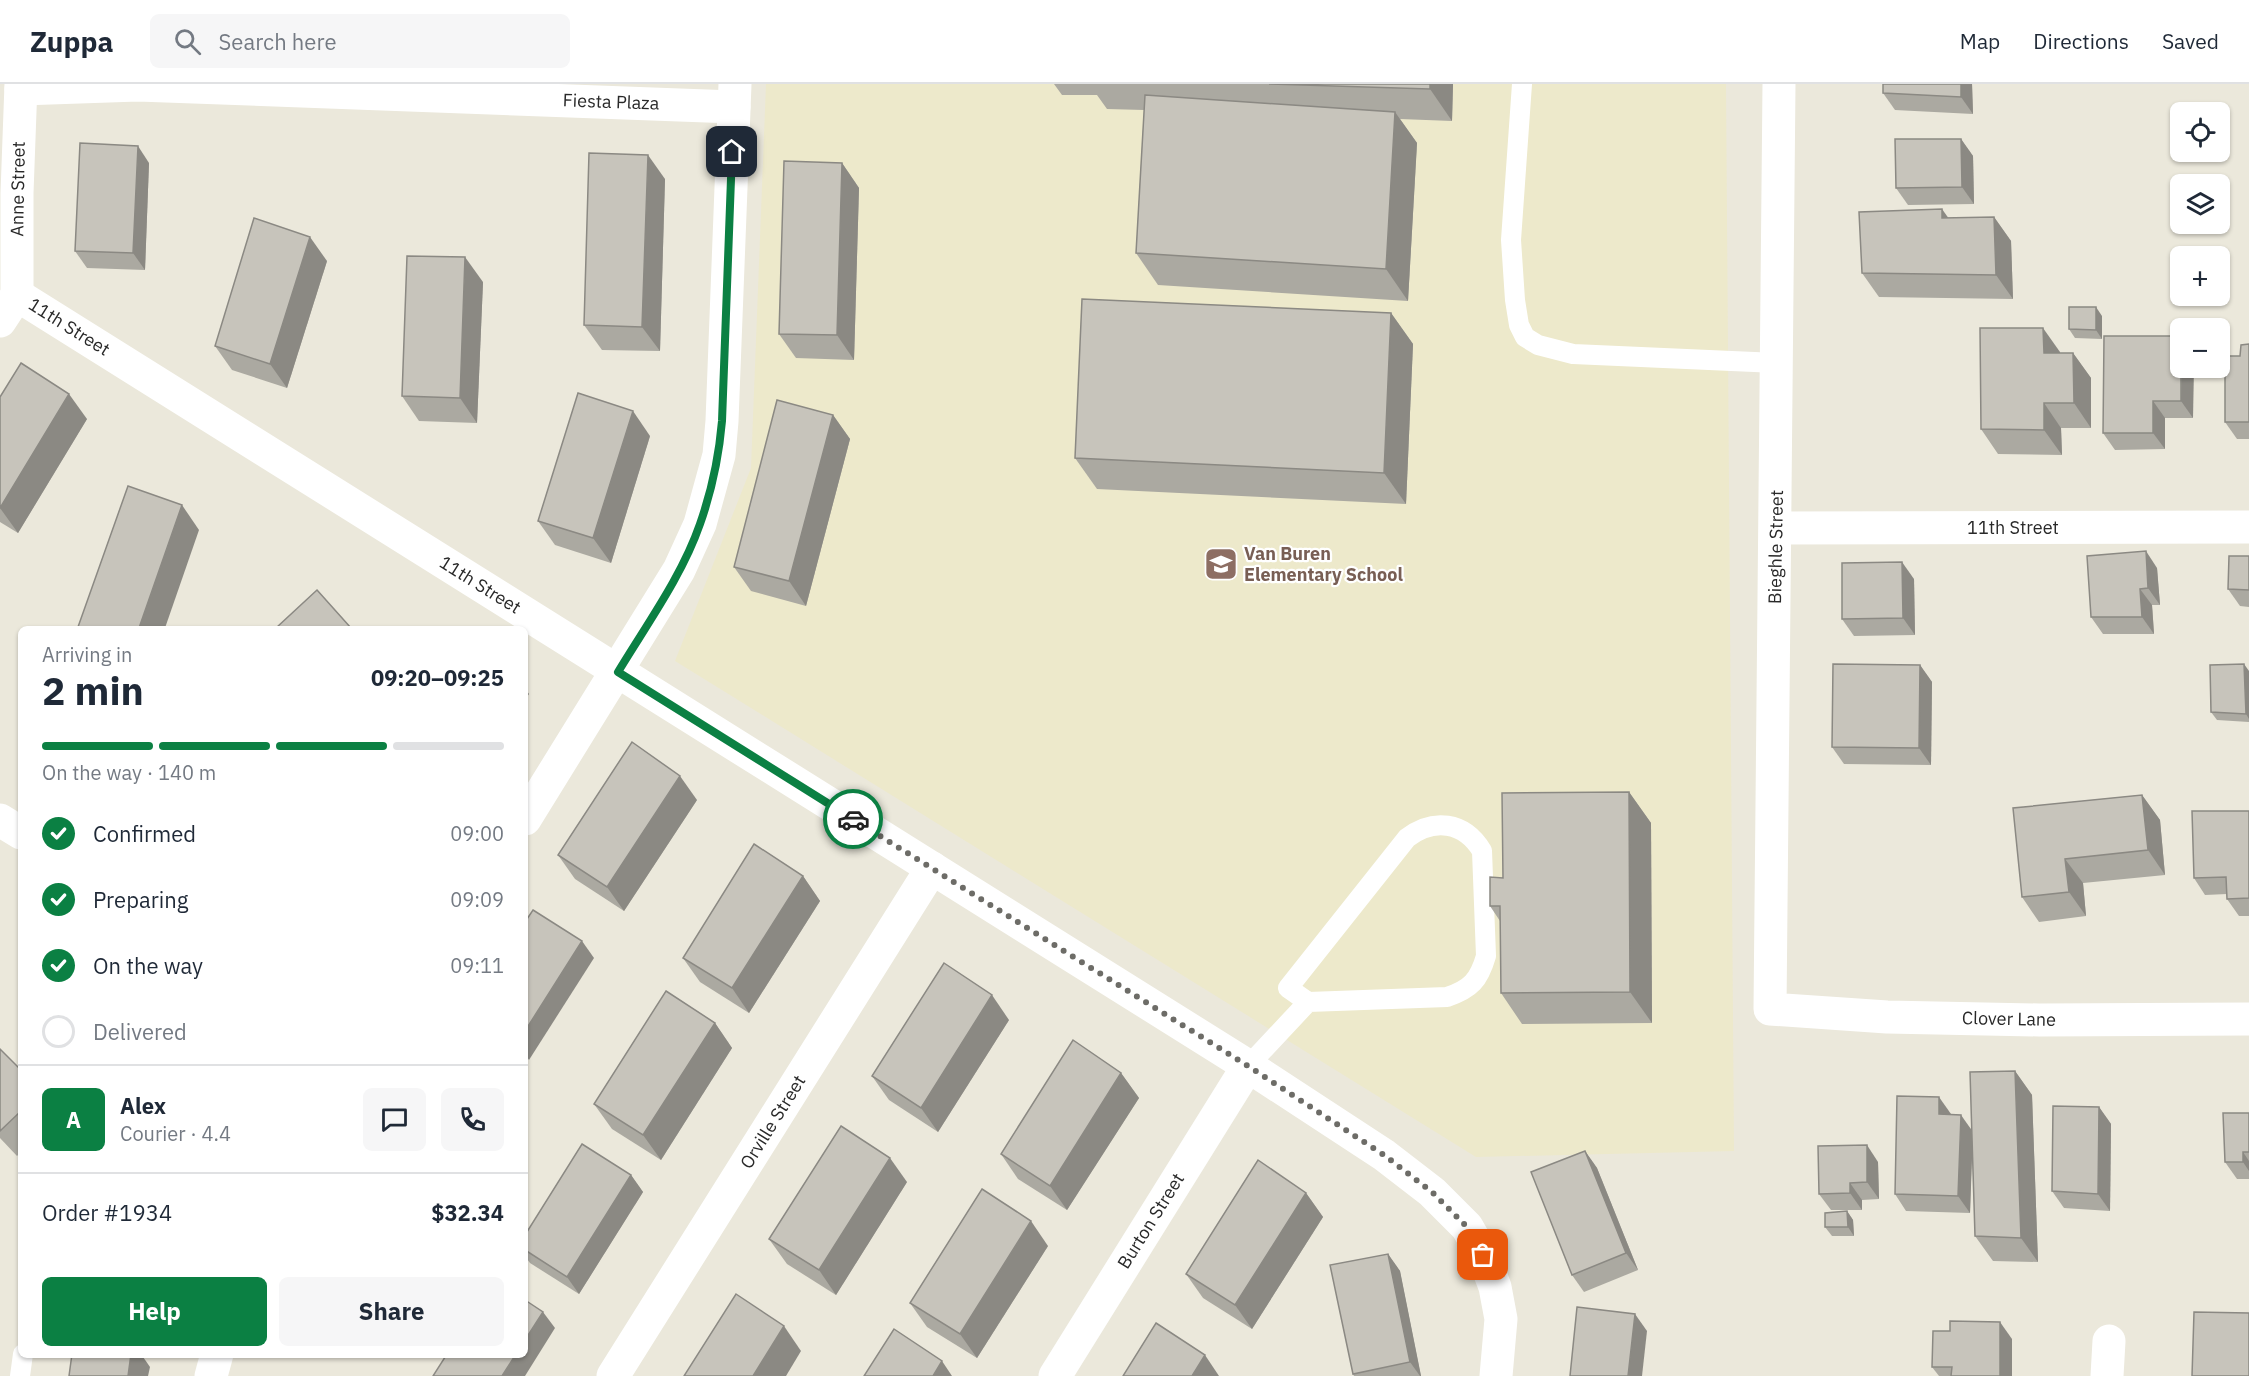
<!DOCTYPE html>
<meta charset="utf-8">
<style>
body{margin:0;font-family:"IBM Plex Sans",sans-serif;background:#f6f6f7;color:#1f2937;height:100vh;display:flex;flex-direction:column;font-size:22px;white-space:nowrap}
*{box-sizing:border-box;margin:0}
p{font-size:20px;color:#747a83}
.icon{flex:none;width:33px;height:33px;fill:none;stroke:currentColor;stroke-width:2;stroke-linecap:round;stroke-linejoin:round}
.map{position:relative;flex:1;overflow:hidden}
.sheet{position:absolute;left:18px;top:542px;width:510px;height:732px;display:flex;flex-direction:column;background:#fff;border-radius:9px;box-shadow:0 2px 4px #0004}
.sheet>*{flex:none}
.tools{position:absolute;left:2170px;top:18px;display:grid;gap:12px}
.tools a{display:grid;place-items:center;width:60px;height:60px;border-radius:9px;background:#fff;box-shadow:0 2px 4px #0004;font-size:30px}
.pin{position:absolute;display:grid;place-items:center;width:51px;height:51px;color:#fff;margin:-26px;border-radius:12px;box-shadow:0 3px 9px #0006}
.courier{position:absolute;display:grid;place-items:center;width:60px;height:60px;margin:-30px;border:4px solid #0b8043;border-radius:50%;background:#fff;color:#222;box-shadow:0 2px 8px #0007}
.overview em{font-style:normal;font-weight:800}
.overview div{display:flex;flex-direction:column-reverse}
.overview{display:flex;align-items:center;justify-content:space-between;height:102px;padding:0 24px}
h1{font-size:39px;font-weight:800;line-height:45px}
.bar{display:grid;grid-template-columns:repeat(4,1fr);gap:9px 6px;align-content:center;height:72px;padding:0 24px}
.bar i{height:8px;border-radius:4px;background:#e0e1e3}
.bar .selected{background:#0b8043}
.bar p{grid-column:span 4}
.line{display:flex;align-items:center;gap:15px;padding:0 24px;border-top:2px solid #e0e1e3}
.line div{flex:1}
.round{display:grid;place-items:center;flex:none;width:63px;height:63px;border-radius:9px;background:#f6f6f7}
ol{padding:0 24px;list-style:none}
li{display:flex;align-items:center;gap:18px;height:66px}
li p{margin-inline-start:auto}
li .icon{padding:6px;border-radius:50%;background:#0b8043;color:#fff;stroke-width:4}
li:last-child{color:#747a83}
li i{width:33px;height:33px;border:3px solid #e0e1e3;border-radius:50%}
.primary-button{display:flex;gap:12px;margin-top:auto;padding:12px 24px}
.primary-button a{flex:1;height:69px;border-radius:9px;background:#0b8043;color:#fff;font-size:24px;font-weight:800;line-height:69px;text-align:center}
.primary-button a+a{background:#f6f6f7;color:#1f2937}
header{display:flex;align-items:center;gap:36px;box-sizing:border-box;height:84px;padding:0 30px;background:#fff;border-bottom:2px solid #e0e1e3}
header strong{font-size:28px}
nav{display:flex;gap:33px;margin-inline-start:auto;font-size:21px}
.search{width:420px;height:54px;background:#f6f6f7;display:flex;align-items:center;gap:15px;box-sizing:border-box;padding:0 21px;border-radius:9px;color:#747a83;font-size:22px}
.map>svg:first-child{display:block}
.education{fill:#ede9cb}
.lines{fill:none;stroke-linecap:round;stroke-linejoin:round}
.lane{stroke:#fff;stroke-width:20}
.street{stroke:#fff;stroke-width:33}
.wall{fill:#aba9a1}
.shaded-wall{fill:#8b8983}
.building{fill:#c7c4bb;stroke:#8b8983;stroke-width:1.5}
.done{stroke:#6d6c67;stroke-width:6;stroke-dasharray:0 10.8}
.route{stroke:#0b8043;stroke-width:8}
.labels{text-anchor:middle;stroke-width:4.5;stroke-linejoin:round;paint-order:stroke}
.street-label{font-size:18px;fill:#292929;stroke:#fff}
.education-label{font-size:18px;font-weight:bold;fill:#785e54;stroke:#fff;text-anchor:start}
</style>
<header>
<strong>Zuppa</strong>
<div class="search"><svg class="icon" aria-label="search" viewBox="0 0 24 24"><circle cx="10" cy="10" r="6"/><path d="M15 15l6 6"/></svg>Search here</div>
<nav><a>Map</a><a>Directions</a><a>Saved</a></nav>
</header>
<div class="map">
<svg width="2249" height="1292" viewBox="0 0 2249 1292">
<rect width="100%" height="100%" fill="#ebe8db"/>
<polygon class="education" points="766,0 1726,0 1734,1067 1476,1073 675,577 751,384"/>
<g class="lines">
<g class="lane">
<polyline points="1522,0 1511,156 1515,216 1519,241 1525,253 1538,261 1573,270 1777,279"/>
<path d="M 1248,982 L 1308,918 L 1447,913 C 1471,905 1479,896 1486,872 L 1482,767 C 1464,737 1433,734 1407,754 L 1288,904 L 1308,918"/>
<polyline points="20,1292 23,1270"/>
</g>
<g class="street">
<polyline points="1779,0 1770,925 1887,933 2039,936 2249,935"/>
<polyline points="21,5 138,1 734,23"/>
<polyline points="17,211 1248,982 1384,1071 1432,1108 1467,1143 1483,1171 1495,1203 1501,1235 1496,1292"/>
<polyline points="17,211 17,109 21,0"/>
<polyline points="0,237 17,211"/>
<polyline points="1776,444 2249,443"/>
<polyline points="525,735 679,486 700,440 719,371 722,337 735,0"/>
<polyline points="0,736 21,749"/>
<polyline points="211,1292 217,1270"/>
<polyline points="613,1292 932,784"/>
<polyline points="1055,1292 1248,982"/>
<polyline points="2107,1292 2109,1257"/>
</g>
</g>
<g class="wall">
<polygon points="1054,0 1453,0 1452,37 1400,35 1417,59 1408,217 1158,201 1136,169 1144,26 1107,25 1097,11 1062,11"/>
<polygon points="1972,0 1973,30 1895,26 1883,9"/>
<polygon points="1961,55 1973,72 1974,120 1908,121 1896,104"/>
<polygon points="149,79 145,186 87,184 75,167"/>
<polygon points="842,79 859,104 854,276 796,274 779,250"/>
<polygon points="665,95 660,267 602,266 584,241"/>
<polygon points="1994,133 2011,157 2013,215 1879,213 1862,189"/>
<polygon points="327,177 287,304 232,286 215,262"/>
<polygon points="483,198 477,339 419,337 402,312"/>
<polygon points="1391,229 1413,260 1406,420 1097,405 1075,374"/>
<polygon points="2102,232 2102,255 2075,254 2069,245"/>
<polygon points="2181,252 2193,334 2165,334 2165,365 2115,366 2103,349"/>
<polygon points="2249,260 2249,355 2237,355 2225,338 2240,272"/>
<polygon points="2060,268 2060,269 2073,269 2091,294 2091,344 2061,344 2062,371 1998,370 1981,345"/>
<polygon points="0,313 87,335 18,449 0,438"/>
<polygon points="833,331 850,355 806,522 751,507 734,483"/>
<polygon points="650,352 611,479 555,461 538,437"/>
<polygon points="2249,472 2249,523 2240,522 2228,505"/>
<polygon points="2157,484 2160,521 2152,521 2154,550 2103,550 2091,533"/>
<polygon points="1914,495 1915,551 1854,552 1842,535"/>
<polygon points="1920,581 1932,598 1931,681 1844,680 1832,663"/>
<polygon points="2249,587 2249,638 2217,636 2211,628"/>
<polygon points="1629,708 1651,739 1652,939 1522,940 1501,909 1500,837 1490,822 1503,794"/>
<polygon points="2142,711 2160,736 2165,791 2083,799 2086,832 2039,838 2022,813 2013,724"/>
<polygon points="697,716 624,827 575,795 558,771"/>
<polygon points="2249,727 2249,832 2239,832 2227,815 2227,810 2205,811 2194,794"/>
<polygon points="803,792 820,817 749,929 700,898 683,874"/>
<polygon points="1009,936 938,1048 889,1016 872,992"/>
<polygon points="715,939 732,964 661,1076 612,1045 594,1020"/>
<polygon points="0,965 21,986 21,1068 17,1072 0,1054"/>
<polygon points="2015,987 2032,1011 2038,1178 1993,1177 1975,1152 1972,1062 1970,1129 1906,1127 1895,1110 1951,1030 1972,1046"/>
<polygon points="1121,989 1139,1014 1067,1126 1018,1095 1001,1070"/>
<polygon points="2099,1023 2111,1040 2110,1127 2064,1124 2052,1107"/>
<polygon points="2249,1029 2249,1095 2237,1095 2225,1078"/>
<polygon points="1585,1067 1597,1084 1638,1186 1584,1208 1572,1191"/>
<polygon points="1878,1078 1879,1115 1862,1116 1862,1126 1831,1126 1819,1110"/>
<polygon points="631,1091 643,1108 579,1210 530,1179 525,1172 525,1151"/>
<polygon points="907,1098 836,1211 787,1180 769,1155"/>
<polygon points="1306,1109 1323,1133 1252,1245 1203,1214 1186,1190"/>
<polygon points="1847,1127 1853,1136 1854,1152 1832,1152 1825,1143"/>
<polygon points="1048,1162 977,1274 927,1243 910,1219"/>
<polygon points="1388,1170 1400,1187 1421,1292 1354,1292 1353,1290"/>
<polygon points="2012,1255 2012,1292 1939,1292 1932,1283"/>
</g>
<g class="shaded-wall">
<polygon points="1430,0 1453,0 1452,37 1430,5"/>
<polygon points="1961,0 1972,0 1973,30 1961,13"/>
<polygon points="1395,28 1417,59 1408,217 1386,185"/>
<polygon points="1961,55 1973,72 1974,120 1962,103"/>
<polygon points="138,62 149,79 145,186 133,169"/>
<polygon points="648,71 665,95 660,267 642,243"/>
<polygon points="842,79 859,104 854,276 837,251"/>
<polygon points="1942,125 1959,149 1942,134"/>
<polygon points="1994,133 2011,157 2013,215 1996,191"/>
<polygon points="310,153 327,177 287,304 270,280"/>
<polygon points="465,173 483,198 477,339 460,314"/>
<polygon points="2096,223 2102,232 2102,255 2096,246"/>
<polygon points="1391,229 1413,260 1406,420 1384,389"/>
<polygon points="2043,244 2060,268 2061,294 2044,269"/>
<polygon points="2073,269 2091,294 2091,344 2074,319"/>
<polygon points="2182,284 2194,284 2193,334 2181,317"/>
<polygon points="69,310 87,335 18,449 0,424"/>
<polygon points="2153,317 2165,334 2165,365 2153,349"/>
<polygon points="2044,319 2061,344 2062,371 2044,346"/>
<polygon points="633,327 650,352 611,479 593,454"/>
<polygon points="833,331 850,355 806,522 789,497"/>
<polygon points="182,421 199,446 165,544 139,544"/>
<polygon points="2146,467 2157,484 2160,521 2148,504"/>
<polygon points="1902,478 1914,495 1915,551 1903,534"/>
<polygon points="2140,505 2152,521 2154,550 2142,533"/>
<polygon points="2244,580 2249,587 2249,635 2246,630"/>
<polygon points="1920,581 1932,598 1931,681 1919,664"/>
<polygon points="525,604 529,610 525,616"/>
<polygon points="680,692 697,716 624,827 607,803"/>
<polygon points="1629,708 1651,739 1652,939 1630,908"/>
<polygon points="2142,711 2160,736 2165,791 2148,766"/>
<polygon points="2065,775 2083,799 2086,832 2069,808"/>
<polygon points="803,792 820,817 749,929 732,904"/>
<polygon points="582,857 594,874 529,976 525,970 525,947"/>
<polygon points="992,911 1009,936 938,1048 921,1024"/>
<polygon points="715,939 732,964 661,1076 643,1051"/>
<polygon points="2015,987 2032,1011 2038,1178 2021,1154"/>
<polygon points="1121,989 1139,1014 1067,1126 1050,1102"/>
<polygon points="1939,1013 1951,1030 1951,1047 1939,1030"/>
<polygon points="2099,1023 2111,1040 2110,1127 2098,1110"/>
<polygon points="1961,1031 1973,1048 1970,1129 1958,1112"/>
<polygon points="1867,1061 1878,1078 1879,1115 1867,1098"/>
<polygon points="1585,1067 1597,1084 1638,1186 1626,1169"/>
<polygon points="2243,1068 2249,1077 2249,1087 2243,1078"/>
<polygon points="890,1074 907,1098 836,1211 819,1186"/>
<polygon points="631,1091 643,1108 579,1210 567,1193"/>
<polygon points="1850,1099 1862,1116 1862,1126 1850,1109"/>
<polygon points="1306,1109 1323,1133 1252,1245 1235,1221"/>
<polygon points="1847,1127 1853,1136 1854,1152 1848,1143"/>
<polygon points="1031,1137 1048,1162 977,1274 960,1250"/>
<polygon points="1388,1170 1400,1187 1421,1292 1420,1292 1410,1278"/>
<polygon points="543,1228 555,1244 525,1292 502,1292 516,1270 525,1270 525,1256"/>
<polygon points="1635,1230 1647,1247 1642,1292 1628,1292"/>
<polygon points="2000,1238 2012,1255 2012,1292 2000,1292"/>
<polygon points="784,1242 801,1267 786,1292 753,1292"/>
<polygon points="131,1270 141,1270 150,1283 148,1292 128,1292"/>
<polygon points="1205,1271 1219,1292 1192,1292"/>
<polygon points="942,1277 952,1292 933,1292"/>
</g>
<g class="building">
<polygon points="1269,0 1430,0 1430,5"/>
<polygon points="1883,0 1961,0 1961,13 1883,9"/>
<polygon points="1145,11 1395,28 1386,185 1136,169"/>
<polygon points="1895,55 1961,55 1962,103 1896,104"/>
<polygon points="80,59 138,62 133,169 75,167"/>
<polygon points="589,69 648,71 642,243 584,241"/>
<polygon points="784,77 842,79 837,251 779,250"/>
<polygon points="1942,125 1942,134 1994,133 1996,191 1862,189 1859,128"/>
<polygon points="254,134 310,153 270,280 215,262"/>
<polygon points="407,172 465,173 460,314 402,312"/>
<polygon points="1082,215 1391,229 1384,389 1075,374"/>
<polygon points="2069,223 2096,223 2096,246 2069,245"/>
<polygon points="1980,244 2043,244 2044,269 2073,269 2074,319 2044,319 2044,346 1981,345"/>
<polygon points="2104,252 2181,252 2181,317 2153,317 2153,349 2103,349"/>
<polygon points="2249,260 2249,338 2225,338 2225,272 2240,272 2241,261"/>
<polygon points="21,279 69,310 0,424 0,313"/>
<polygon points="578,309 633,327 593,454 538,437"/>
<polygon points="777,316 833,331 789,497 734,483"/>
<polygon points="128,402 182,421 139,544 82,544 78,543"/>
<polygon points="2146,467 2148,504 2140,505 2142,533 2091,533 2087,472"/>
<polygon points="2229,472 2249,472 2249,506 2228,505"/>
<polygon points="1902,478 1903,534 1842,535 1842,479"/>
<polygon points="317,506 351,544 276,544"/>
<polygon points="1833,580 1920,581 1919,664 1832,663"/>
<polygon points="2244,580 2246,630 2211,628 2210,581"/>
<polygon points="632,658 680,692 607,803 558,771"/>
<polygon points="1629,708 1630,908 1501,909 1500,822 1490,822 1490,793 1503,794 1502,709"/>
<polygon points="2142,711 2148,766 2065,775 2069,808 2022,813 2013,724"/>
<polygon points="2192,727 2249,727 2249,814 2227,815 2226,793 2194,794"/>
<polygon points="754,760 803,792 732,904 683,874"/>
<polygon points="533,826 582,857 525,947 525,838"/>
<polygon points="944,879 992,911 921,1024 872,992"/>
<polygon points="666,907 715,939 643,1051 594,1020"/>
<polygon points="1073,956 1121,989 1050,1102 1001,1070"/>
<polygon points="0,965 21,986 21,1027 0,1047"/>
<polygon points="2015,987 2021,1154 1975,1152 1970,988"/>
<polygon points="1897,1012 1939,1013 1939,1030 1961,1031 1958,1112 1895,1110"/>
<polygon points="2053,1022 2099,1023 2098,1110 2052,1107"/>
<polygon points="2223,1029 2249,1029 2249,1068 2243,1068 2243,1078 2225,1078"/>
<polygon points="841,1042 890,1074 819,1186 769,1155"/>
<polygon points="582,1060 631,1091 567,1193 525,1166 525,1151"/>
<polygon points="1867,1061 1867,1098 1850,1099 1850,1109 1819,1110 1818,1062"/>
<polygon points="1585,1067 1626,1169 1572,1191 1531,1088"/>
<polygon points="1258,1076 1306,1109 1235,1221 1186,1190"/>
<polygon points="982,1105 1031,1137 960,1250 910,1219"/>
<polygon points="1847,1127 1848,1143 1825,1143 1825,1129"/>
<polygon points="1388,1170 1410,1278 1353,1290 1330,1181"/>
<polygon points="736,1210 784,1242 753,1292 684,1292"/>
<polygon points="525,1216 543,1228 525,1256"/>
<polygon points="1577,1223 1635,1230 1628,1292 1570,1292"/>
<polygon points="2194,1228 2249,1229 2249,1292 2192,1292"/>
<polygon points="1950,1237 2000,1238 2000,1292 1951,1292 1952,1283 1932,1283 1933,1247 1950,1247"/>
<polygon points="1156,1239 1205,1271 1192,1292 1123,1292"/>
<polygon points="894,1245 942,1277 933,1292 864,1292"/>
<polygon points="72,1270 131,1270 128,1292 69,1292"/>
<polygon points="447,1270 516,1270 502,1292 433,1292"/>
</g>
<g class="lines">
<polyline class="done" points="853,735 1248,982 1384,1071 1432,1108 1467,1143 1483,1171"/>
<path class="route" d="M 732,68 L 722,337 C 719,372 712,406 700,440 C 682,492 647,540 618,588 L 853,735"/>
</g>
<defs>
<g id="school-square" transform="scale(1.725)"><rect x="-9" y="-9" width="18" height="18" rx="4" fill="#8d6e63" stroke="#fff"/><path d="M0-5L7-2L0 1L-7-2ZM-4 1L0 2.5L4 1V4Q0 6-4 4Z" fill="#fff"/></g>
</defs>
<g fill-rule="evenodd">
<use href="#school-square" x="1221" y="480"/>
</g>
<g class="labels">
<g class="street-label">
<text transform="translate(611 18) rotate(2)" y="6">Fiesta Plaza</text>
<text transform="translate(18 105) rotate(-89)" y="6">Anne Street</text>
<text transform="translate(69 243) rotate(32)" y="6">11th Street</text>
<text x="2013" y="450">11th Street</text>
<text transform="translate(1776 463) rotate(-89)" y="6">Bieghle Street</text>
<text transform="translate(480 501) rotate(32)" y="6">11th Street</text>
<text transform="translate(2009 935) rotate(1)" y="6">Clover Lane</text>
<text transform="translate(773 1038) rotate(-58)" y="6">Orville Street</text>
<text transform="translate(1151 1137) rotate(-58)" y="6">Burton Street</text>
</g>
<g class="education-label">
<text x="1244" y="476">Van Buren<tspan x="1244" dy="21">Elementary School</tspan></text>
</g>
</g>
</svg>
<div class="tools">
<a><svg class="icon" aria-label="locate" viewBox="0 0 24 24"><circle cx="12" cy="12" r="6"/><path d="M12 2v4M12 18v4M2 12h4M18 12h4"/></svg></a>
<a><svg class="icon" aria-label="layers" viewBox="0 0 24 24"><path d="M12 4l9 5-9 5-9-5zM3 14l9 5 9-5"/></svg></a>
<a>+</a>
<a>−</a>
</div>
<div class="pin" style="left:1483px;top:1171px;background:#ea580c"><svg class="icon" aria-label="bag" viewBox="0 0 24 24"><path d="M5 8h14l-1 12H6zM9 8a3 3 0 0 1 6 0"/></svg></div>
<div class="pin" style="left:732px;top:68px;background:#1f2937"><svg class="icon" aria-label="home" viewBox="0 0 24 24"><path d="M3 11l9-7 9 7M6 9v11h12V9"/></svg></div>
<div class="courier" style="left:853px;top:735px"><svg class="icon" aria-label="car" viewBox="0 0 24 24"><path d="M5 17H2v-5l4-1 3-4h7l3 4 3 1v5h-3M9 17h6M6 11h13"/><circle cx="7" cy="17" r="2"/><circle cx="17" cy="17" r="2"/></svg></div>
<section class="sheet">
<div class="overview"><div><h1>2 min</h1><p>Arriving in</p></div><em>09:20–09:25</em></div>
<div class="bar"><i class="selected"></i><i class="selected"></i><i class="selected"></i><i></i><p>On the way · 140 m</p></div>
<ol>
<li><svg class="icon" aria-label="check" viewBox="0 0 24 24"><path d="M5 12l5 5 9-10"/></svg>Confirmed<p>09:00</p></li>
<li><svg class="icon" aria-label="check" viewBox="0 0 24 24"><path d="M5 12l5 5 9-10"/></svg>Preparing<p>09:09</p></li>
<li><svg class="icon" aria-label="check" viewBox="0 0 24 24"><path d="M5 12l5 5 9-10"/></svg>On the way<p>09:11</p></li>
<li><i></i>Delivered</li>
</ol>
<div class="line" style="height:108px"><b class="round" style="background:#0b8043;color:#fff">A</b><div><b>Alex</b><p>Courier · 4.4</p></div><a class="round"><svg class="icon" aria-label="chat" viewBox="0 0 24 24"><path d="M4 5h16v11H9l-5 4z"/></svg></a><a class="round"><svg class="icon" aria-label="phone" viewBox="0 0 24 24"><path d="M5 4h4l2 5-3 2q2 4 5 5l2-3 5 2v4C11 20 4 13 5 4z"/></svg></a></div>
<div class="line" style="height:78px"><div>Order #1934</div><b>$32.34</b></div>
<div class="primary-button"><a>Help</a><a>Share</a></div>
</section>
</div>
